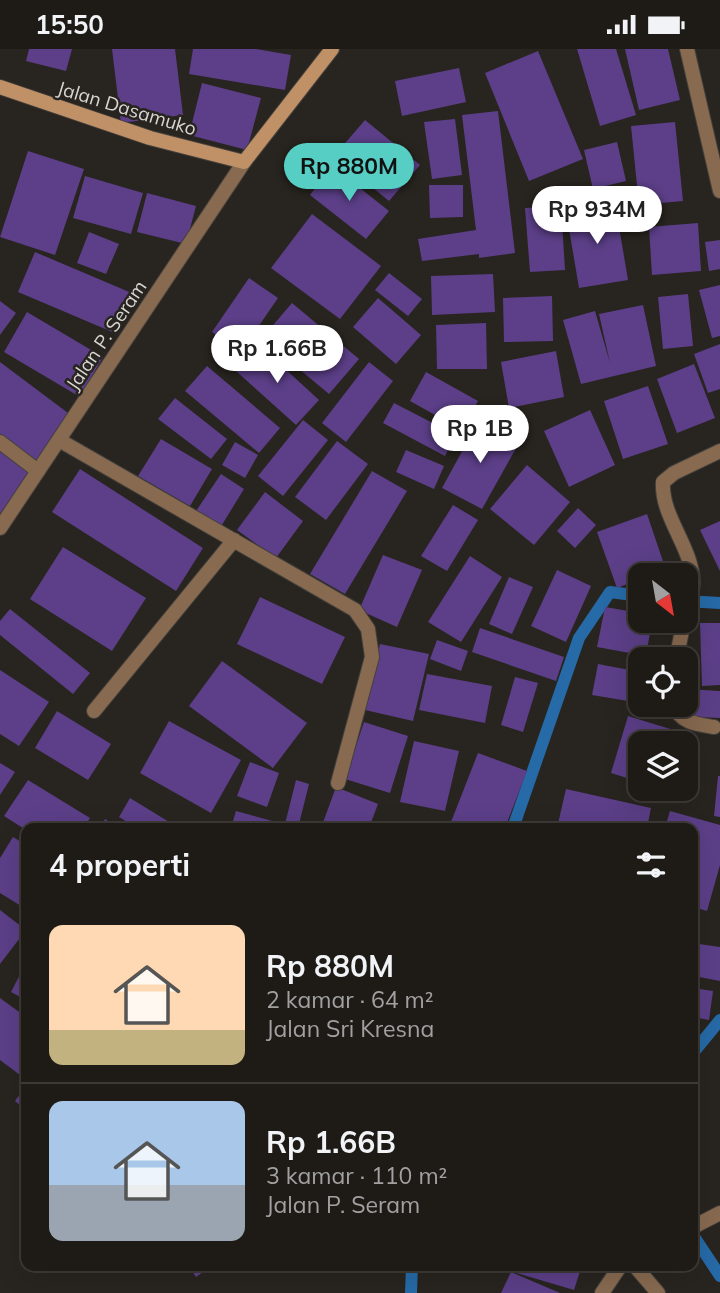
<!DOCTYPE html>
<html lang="id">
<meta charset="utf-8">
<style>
:root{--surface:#1e1b17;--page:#2b2824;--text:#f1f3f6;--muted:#a1a1a1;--line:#3c3936;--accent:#56cec4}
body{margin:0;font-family:Mulish,sans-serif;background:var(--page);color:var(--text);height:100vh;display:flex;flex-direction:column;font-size:26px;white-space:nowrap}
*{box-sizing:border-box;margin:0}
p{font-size:23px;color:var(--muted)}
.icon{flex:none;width:38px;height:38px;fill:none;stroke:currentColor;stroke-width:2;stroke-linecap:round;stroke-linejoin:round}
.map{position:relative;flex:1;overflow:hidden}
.details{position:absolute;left:21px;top:774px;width:677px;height:448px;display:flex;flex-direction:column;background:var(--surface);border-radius:14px;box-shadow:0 7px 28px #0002,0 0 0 2px var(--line)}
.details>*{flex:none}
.needle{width:46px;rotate:149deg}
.controls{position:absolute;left:628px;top:514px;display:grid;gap:14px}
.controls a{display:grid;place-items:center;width:70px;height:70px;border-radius:14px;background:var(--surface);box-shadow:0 7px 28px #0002,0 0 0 2px var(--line);font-size:35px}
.price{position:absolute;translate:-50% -60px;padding:0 16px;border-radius:24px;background:#fff;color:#222;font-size:23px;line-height:46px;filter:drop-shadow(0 2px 4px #0008)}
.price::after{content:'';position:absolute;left:50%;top:42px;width:21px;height:16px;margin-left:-10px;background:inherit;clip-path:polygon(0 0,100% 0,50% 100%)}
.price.selected{background:var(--accent);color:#111}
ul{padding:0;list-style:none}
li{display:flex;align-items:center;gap:21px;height:175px;padding:0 28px}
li+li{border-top:2px solid var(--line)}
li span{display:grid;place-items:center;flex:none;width:196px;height:140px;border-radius:14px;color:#555}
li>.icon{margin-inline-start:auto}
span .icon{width:84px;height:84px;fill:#fffc;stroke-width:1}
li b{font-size:30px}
h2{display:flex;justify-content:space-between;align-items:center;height:84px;padding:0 28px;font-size:30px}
.status{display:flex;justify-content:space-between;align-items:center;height:49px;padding:0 35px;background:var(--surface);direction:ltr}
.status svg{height:19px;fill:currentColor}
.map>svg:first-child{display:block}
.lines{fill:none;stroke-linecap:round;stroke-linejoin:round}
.stream{stroke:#266aa7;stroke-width:12}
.building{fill:#5c3f88}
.street-casing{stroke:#44403c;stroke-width:16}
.secondary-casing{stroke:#44403c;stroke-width:16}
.street{stroke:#876a50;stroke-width:14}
.secondary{stroke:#c09167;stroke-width:14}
.labels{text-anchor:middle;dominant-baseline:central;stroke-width:5;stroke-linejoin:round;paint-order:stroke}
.street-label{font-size:19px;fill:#d8d5d2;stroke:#28241f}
</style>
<div class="status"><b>15:50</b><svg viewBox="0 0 49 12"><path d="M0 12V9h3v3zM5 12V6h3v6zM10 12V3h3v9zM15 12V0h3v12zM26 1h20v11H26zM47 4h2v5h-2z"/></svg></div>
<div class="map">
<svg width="720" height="1244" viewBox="0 0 720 1244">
<rect width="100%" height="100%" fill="#28241f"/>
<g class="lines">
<g class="stream">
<polyline points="686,552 720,554"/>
<polyline points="513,779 579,589 610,543 640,547"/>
<polyline points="693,1004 720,971"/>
<polyline points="693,1186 720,1227"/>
<polyline points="411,1244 412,1216"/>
</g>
</g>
<g class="building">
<polygon points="29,0 72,0 66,22 26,12"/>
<polygon points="112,0 175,0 183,66 121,74"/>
<polygon points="193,0 256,0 291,6 285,41 189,25"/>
<polygon points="577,0 616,0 636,66 600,77"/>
<polygon points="625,0 668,0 680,51 639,61"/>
<polygon points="538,2 583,110 529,132 485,24"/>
<polygon points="459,19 466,53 402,67 395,32"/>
<polygon points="202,34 261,49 247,101 189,86"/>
<polygon points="498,62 515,204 479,209 479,205 422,212 418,190 476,181 462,66"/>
<polygon points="455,70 462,126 432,130 424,73"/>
<polygon points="365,71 420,116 389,152 334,107"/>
<polygon points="675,73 683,152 639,156 631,77"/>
<polygon points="617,93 626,132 593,140 584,101"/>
<polygon points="28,102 84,120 55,206 0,188"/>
<polygon points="332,117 389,162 366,190 310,146"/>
<polygon points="85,127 143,144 131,185 73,169"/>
<polygon points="429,136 463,136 463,168 430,169"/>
<polygon points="147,144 196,157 186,195 137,183"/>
<polygon points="615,154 628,231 579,239 566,162"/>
<polygon points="561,157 565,221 530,223 525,159"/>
<polygon points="312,165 381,217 340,270 271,219"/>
<polygon points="698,174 701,222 652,226 649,178"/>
<polygon points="89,183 119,195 106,225 77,214"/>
<polygon points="720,191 720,220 709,222 705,193"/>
<polygon points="35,203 134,245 117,285 18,243"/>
<polygon points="389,224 422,250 408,267 375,241"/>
<polygon points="493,225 495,263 432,266 431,227"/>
<polygon points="249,229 278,249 241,303 212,283"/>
<polygon points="720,236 720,287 712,289 699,241"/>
<polygon points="688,245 693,297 663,300 658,248"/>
<polygon points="552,247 553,292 504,293 503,249"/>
<polygon points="378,249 421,286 396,315 353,278"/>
<polygon points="0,252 16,264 0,286"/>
<polygon points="292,254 359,310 329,345 262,289"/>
<polygon points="643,256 656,317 581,335 563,271 595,262 610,314 599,265"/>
<polygon points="27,263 103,308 80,348 4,303"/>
<polygon points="486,274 487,320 437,320 436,276"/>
<polygon points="720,295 720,340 708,344 694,305"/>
<polygon points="259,296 319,351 296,376 236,322"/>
<polygon points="556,302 564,348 509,359 501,313"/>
<polygon points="0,313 72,367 37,412 0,385"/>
<polygon points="369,313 393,332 346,393 322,374"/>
<polygon points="694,315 715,369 677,384 657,330"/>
<polygon points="207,317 280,379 259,404 185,342"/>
<polygon points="426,323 478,352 462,381 410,352"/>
<polygon points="648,337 668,395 623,410 604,352"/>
<polygon points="175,349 227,390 211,410 158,370"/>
<polygon points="394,354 456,386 445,407 383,374"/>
<polygon points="590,361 615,416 569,438 544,382"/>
<polygon points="303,371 328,391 283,447 258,427"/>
<polygon points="478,373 519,394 482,460 442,439"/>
<polygon points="161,390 212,420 190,457 138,427"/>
<polygon points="337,392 368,415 326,471 295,448"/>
<polygon points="235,393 258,406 245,429 222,416"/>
<polygon points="406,401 444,417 434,440 396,423"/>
<polygon points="0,402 32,424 0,469"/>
<polygon points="527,416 570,453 534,496 490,460"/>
<polygon points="80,420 203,499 176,542 52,463"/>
<polygon points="372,422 407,442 345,545 310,525"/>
<polygon points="221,425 244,440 220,479 196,462"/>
<polygon points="265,443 303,472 276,509 237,481"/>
<polygon points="453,456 478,471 447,522 421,507"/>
<polygon points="578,459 596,476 575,499 557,482"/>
<polygon points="647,465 666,521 640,527 640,530 617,539 597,483"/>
<polygon points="720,472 720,522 700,481"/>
<polygon points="63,498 146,549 112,602 30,550"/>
<polygon points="383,506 422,521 397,578 359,561"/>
<polygon points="470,507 502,528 461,593 428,573"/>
<polygon points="557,521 591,537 566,593 531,577"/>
<polygon points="509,528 533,538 512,585 489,575"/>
<polygon points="260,548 345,588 322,635 237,595"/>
<polygon points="605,558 640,564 640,572 652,572 646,607 597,598"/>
<polygon points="10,560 90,624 73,645 0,586 0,572"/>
<polygon points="700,574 720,574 720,636 702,637"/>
<polygon points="480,579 564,608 556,632 472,603"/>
<polygon points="437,591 468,602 461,622 430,610"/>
<polygon points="380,595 429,605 413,672 365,661"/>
<polygon points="222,612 307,674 273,719 189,657"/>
<polygon points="598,615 640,623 640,654 592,646"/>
<polygon points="0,621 49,653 19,697 0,685"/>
<polygon points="427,625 492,637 485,674 419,661"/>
<polygon points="515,628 538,634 523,683 501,676"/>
<polygon points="686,640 720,642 720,669 679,667 680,656 686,656"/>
<polygon points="57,662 111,695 88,731 35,699"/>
<polygon points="628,667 693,687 687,709 686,695 640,695 640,733 611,724"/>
<polygon points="169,672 241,711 211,764 140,724"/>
<polygon points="364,673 408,687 390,744 345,730"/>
<polygon points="414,692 459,702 445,762 400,753"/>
<polygon points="478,704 527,722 505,779 466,779 451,773"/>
<polygon points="250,713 279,724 267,758 237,747"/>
<polygon points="0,714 15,723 0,746"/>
<polygon points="718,727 720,727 720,768 714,767"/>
<polygon points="28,731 90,769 84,779 26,781 4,767"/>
<polygon points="296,731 309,735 298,779 284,779"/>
<polygon points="336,738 378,755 369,779 321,779"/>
<polygon points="566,740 651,759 647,779 557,779"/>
<polygon points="130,749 179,779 137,779 119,768"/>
<polygon points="236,762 276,773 274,779 231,779"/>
<polygon points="670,762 720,776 720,816 707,862 693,858 693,779 665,779"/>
<polygon points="105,770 119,779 100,779"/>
<polygon points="13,788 26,796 26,860 0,844 0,809"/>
<polygon points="0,861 26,881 0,915"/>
<polygon points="699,895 720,898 720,932 694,927"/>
<polygon points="26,914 26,951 11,943"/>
<polygon points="693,939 713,942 709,971 693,968"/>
<polygon points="0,949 26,968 26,1018 20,1026 0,1011"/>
<polygon points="26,1037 26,1061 15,1052"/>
<polygon points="188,1216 213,1216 196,1228"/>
<polygon points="504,1216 582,1216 574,1241 503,1220"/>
<polygon points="511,1223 560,1244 501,1244"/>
</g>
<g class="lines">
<defs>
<g id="street">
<polyline points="687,0 720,142"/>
<polyline points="59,391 355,561 368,580 372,608 338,734"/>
<polyline points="0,393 38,422"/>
<polyline points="0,479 244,113"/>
<path d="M686,565C688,555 693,543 693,533C692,497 661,468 663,433L674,424L720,402"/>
<polyline points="676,611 684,572"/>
<path d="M673,656C681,674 696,675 714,678"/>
<polyline points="94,662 234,491"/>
<polyline points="693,1178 720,1164"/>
<polyline points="634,1216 658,1244"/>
<polyline points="602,1244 621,1216"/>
</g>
<polyline id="secondary" points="0,38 150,89 244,113 332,0"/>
</defs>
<use href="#street" class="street-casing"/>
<use href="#secondary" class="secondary-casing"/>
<use href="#street" class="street"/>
<use href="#secondary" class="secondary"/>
</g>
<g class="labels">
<g class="street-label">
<text transform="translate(127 59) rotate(17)">Jalan Dasamuko</text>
<text transform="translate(106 286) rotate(-56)">Jalan P. Seram</text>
</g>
</g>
</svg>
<div class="controls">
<a><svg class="needle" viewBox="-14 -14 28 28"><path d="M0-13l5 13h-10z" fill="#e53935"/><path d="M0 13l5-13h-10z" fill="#a1a1a1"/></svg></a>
<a><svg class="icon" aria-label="locate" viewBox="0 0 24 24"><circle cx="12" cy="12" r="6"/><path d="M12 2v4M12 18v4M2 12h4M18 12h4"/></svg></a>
<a><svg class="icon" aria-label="layers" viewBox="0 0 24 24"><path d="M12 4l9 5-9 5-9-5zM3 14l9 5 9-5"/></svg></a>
</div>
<b class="price selected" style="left:349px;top:154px">Rp 880M</b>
<b class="price" style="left:597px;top:197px">Rp 934M</b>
<b class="price" style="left:277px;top:336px">Rp 1.66B</b>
<b class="price" style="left:480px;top:416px">Rp 1B</b>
<section class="details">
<h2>4 properti<svg class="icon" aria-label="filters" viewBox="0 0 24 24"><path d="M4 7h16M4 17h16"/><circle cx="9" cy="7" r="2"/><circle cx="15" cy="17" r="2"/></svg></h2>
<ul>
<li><span style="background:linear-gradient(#ffd9b3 75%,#c2b280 0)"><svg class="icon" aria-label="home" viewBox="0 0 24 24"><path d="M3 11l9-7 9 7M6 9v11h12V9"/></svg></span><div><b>Rp 880M</b><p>2 kamar · 64 m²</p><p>Jalan Sri Kresna</p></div></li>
<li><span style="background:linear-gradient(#a9c7e8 60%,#9aa5b1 0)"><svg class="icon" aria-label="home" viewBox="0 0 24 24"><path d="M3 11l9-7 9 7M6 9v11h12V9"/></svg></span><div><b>Rp 1.66B</b><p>3 kamar · 110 m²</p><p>Jalan P. Seram</p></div></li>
</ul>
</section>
</div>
